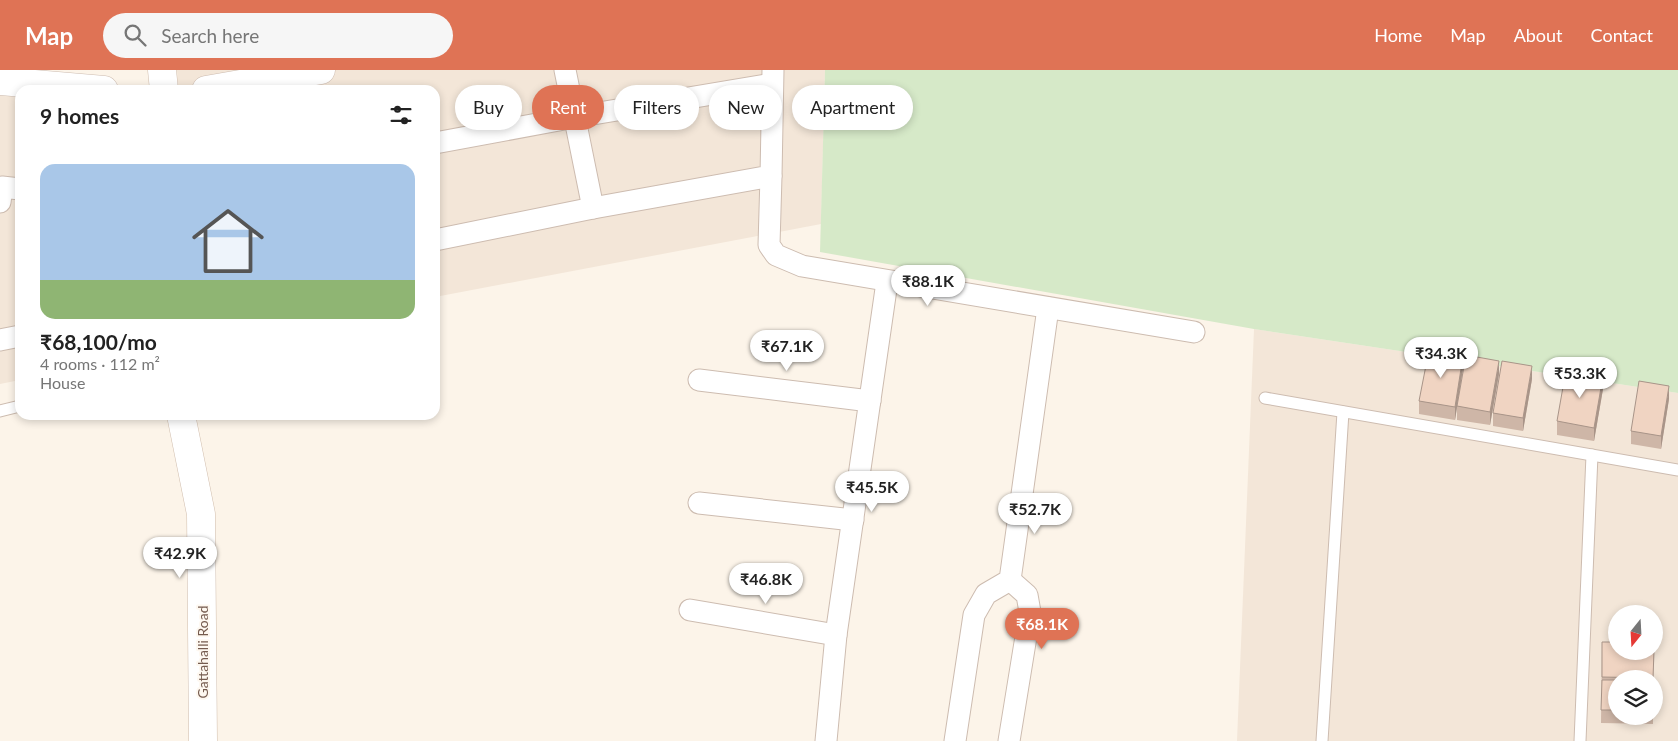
<!DOCTYPE html>
<meta charset="utf-8">
<style>
:root{--surface:#fff;--page:#f6f6f6;--text:#222;--muted:#767676;--line:#e0e0e0;--accent:#df7355}
body{margin:0;font-family:Lato,sans-serif;background:var(--page);color:var(--text);height:100vh;display:flex;flex-direction:column;font-size:19px;white-space:nowrap}
*{box-sizing:border-box;margin:0}
p{font-size:16px;color:var(--muted)}
.icon{flex:none;width:28px;height:28px;fill:none;stroke:currentColor;stroke-width:2;stroke-linecap:round;stroke-linejoin:round}
.map{position:relative;flex:1;overflow:hidden}
.sheet{position:absolute;left:15px;top:15px;width:425px;height:335px;display:flex;flex-direction:column;background:var(--surface);border-radius:15px;box-shadow:0 2px 8px #0003}
.sheet>*{flex:none}
.guide{position:absolute;left:455px;top:15px;width:475px;height:45px;display:flex;gap:10px}
.needle{width:32px;rotate:198deg}
.controls{position:absolute;left:1608px;top:535px;display:grid;gap:10px}
.controls a{display:grid;place-items:center;width:55px;height:55px;border-radius:50%;background:var(--surface);box-shadow:0 2px 8px #0003;font-size:25px}
.price{position:absolute;translate:-50% -42px;padding:0 11px;border-radius:18px;background:#fff;color:#222;font-size:16px;line-height:32px;filter:drop-shadow(0 1px 2px #0008)}
.price::after{content:'';position:absolute;left:50%;top:30px;width:15px;height:11px;margin-left:-8px;background:inherit;clip-path:polygon(0 0,100% 0,50% 100%)}
.price.on{background:var(--accent);color:#fff}
ul{padding:0;list-style:none}
li{display:grid;align-content:center;gap:10px;height:265px;padding:0 25px}
li+li{border-top:1px solid var(--line)}
li span{display:grid;place-items:center;height:155px;border-radius:15px;color:#555}
li>.icon{margin-inline-start:auto}
span .icon{width:90px;height:90px;fill:#fffc;stroke-width:1}
li b{font-size:21px}
h2{display:flex;justify-content:space-between;align-items:center;height:60px;padding:0 25px;font-size:21px}
.chip{padding:0 18px;border-radius:22px;background:var(--surface);box-shadow:0 2px 8px #0003;font-size:18px;line-height:45px}
.chip.on{background:var(--accent);color:#fff}
header{display:flex;align-items:center;gap:30px;box-sizing:border-box;height:70px;padding:0 25px;background:var(--accent);color:#fff}
header strong{font-size:24px}
nav{display:flex;gap:28px;margin-inline-start:auto;font-size:18px}
.search{width:350px;height:45px;background:var(--page);display:flex;align-items:center;gap:12px;box-sizing:border-box;padding:0 18px;border-radius:28px;color:var(--muted);font-size:19px}
.map>svg:first-child{display:block}
.residential{fill:#f3e6d8;fill-rule:evenodd}
.green{fill:#d6e9c8}
.lines{fill:none;stroke-linecap:round;stroke-linejoin:round}
.service-casing{stroke:#cdbcb0;stroke-width:13}
.minor-casing{stroke:#cdbcb0;stroke-width:23}
.tertiary-casing{stroke:#cdbcb0;stroke-width:29}
.secondary-casing{stroke:#d0bdad;stroke-width:29}
.service{stroke:#fff;stroke-width:11}
.minor{stroke:#fff;stroke-width:21}
.tertiary{stroke:#fff;stroke-width:28}
.secondary{stroke:#fff;stroke-width:28}
.wall{fill:#ceb6a7}
.shaded-wall{fill:#a89488}
.building{fill:#f0d4c2;stroke:#a89488}
.labels{text-anchor:middle;dominant-baseline:central;stroke-width:4;stroke-linejoin:round;paint-order:stroke}
.street-label{font-size:14px;fill:#755b4e;stroke:#fef8f0}
</style>
<header>
<strong>Map</strong>
<div class="search"><svg class="icon" aria-label="search" viewBox="0 0 24 24"><circle cx="10" cy="10" r="6"/><path d="M15 15l6 6"/></svg>Search here</div>
<nav><a>Home</a><a>Map</a><a>About</a><a>Contact</a></nav>
</header>
<div class="map">
<svg width="1678" height="671" viewBox="0 0 1678 671">
<rect width="100%" height="100%" fill="#fcf4e9"/>
<g class="residential">
<polygon points="177,0 825,0 821,154 435,227 435,20 178,20"/>
<polygon points="0,24 20,25 20,310 0,314"/>
<path d="M1254,259L1678,323V671H1237ZM1616,544H1654V581H1616ZM1616,609H1654V646H1616Z"/>
</g>
<polygon class="green" points="825,0 1678,0 1678,323 1254,259 820,182"/>
<g class="lines">
<defs>
<g id="service">
<polyline points="1265,328 1678,400"/>
<polyline points="0,341 20,336"/>
<polyline points="1322,671 1343,342"/>
<polyline points="1580,671 1592,385"/>
</g>
<g id="minor">
<polyline points="565,0 593,138"/>
<polyline points="435,73 575,47 772,14"/>
<polyline points="771,106 769,175 776,185 802,196 1194,262"/>
<polyline points="0,132 2,117 20,119"/>
<polyline points="435,170 593,138 771,106 773,0"/>
<polyline points="0,270 20,266"/>
<polyline points="699,310 870,331"/>
<polyline points="699,433 853,450"/>
<polyline points="690,540 836,565"/>
<polyline points="826,671 836,565 887,212"/>
<polyline points="955,671 974,545 986,524 1010,510 1048,238"/>
<polyline points="1009,671 1030,542 1027,525 1010,510"/>
</g>
<g id="tertiary">
<polyline points="0,11 104,20"/>
<polyline points="206,20 321,0"/>
</g>
<g id="secondary">
<polyline points="162,0 164,20"/>
<polyline points="181,345 201,444 203,671"/>
</g>
</defs>
<use href="#service" class="service-casing"/>
<use href="#minor" class="minor-casing"/>
<use href="#tertiary" class="tertiary-casing"/>
<use href="#secondary" class="secondary-casing"/>
<use href="#service" class="service"/>
<use href="#minor" class="minor"/>
<use href="#tertiary" class="tertiary"/>
<use href="#secondary" class="secondary"/>
</g>
<g class="wall">
<polygon points="1463,299 1455,350 1419,344 1419,331"/>
<polygon points="1499,304 1490,355 1457,350 1457,336"/>
<polygon points="1532,309 1523,361 1493,356 1493,343"/>
<polygon points="1603,319 1594,371 1557,365 1557,351"/>
<polygon points="1669,329 1661,379 1631,374 1631,361"/>
<polygon points="1602,572 1654,581 1653,609 1616,609 1616,646 1653,646 1653,654 1601,653"/>
</g>
<g class="shaded-wall">
<polygon points="1463,286 1463,299 1455,350 1455,337"/>
<polygon points="1499,291 1499,304 1490,355 1490,342"/>
<polygon points="1532,296 1532,309 1523,361 1523,348"/>
<polygon points="1603,306 1603,319 1594,371 1594,358"/>
<polygon points="1669,316 1669,329 1661,379 1661,366"/>
</g>
<g class="building">
<polygon points="1429,280 1463,286 1455,337 1419,331"/>
<polygon points="1466,285 1499,291 1490,342 1457,336"/>
<polygon points="1502,291 1532,296 1523,348 1493,343"/>
<polygon points="1566,300 1603,306 1594,358 1557,351"/>
<polygon points="1639,311 1669,316 1661,366 1631,361"/>
<polygon points="1602,572 1616,572 1616,581 1654,581 1653,608 1602,607"/>
<polygon points="1602,610 1616,610 1616,640 1601,640"/>
</g>
<g class="labels">
<g class="street-label">
<text transform="translate(202 582) rotate(-90)">Gattahalli Road</text>
</g>
</g>
</svg>
<div class="controls">
<a><svg class="needle" viewBox="-14 -14 28 28"><path d="M0-13l5 13h-10z" fill="#e53935"/><path d="M0 13l5-13h-10z" fill="#767676"/></svg></a>
<a><svg class="icon" aria-label="layers" viewBox="0 0 24 24"><path d="M12 4l9 5-9 5-9-5zM3 14l9 5 9-5"/></svg></a>
</div>
<b class="price" style="left:928px;top:237px">₹88.1K</b>
<b class="price" style="left:787px;top:302px">₹67.1K</b>
<b class="price" style="left:1441px;top:309px">₹34.3K</b>
<b class="price" style="left:1580px;top:329px">₹53.3K</b>
<b class="price" style="left:872px;top:443px">₹45.5K</b>
<b class="price" style="left:1035px;top:465px">₹52.7K</b>
<b class="price" style="left:180px;top:509px">₹42.9K</b>
<b class="price" style="left:766px;top:535px">₹46.8K</b>
<b class="price on" style="left:1042px;top:580px">₹68.1K</b>
<div class="guide">
<a class="chip">Buy</a>
<a class="chip on">Rent</a>
<a class="chip">Filters</a>
<a class="chip">New</a>
<a class="chip">Apartment</a>
</div>
<section class="sheet">
<h2>9 homes<svg class="icon" aria-label="filters" viewBox="0 0 24 24"><path d="M4 7h16M4 17h16"/><circle cx="9" cy="7" r="2"/><circle cx="15" cy="17" r="2"/></svg></h2>
<ul>
<li><span style="background:linear-gradient(#a9c7e8 75%,#8fb573 0)"><svg class="icon" aria-label="home" viewBox="0 0 24 24"><path d="M3 11l9-7 9 7M6 9v11h12V9"/></svg></span><div><b>₹68,100/mo</b><p>4 rooms · 112 m²</p><p>House</p></div></li>
</ul>
</section>
</div>
